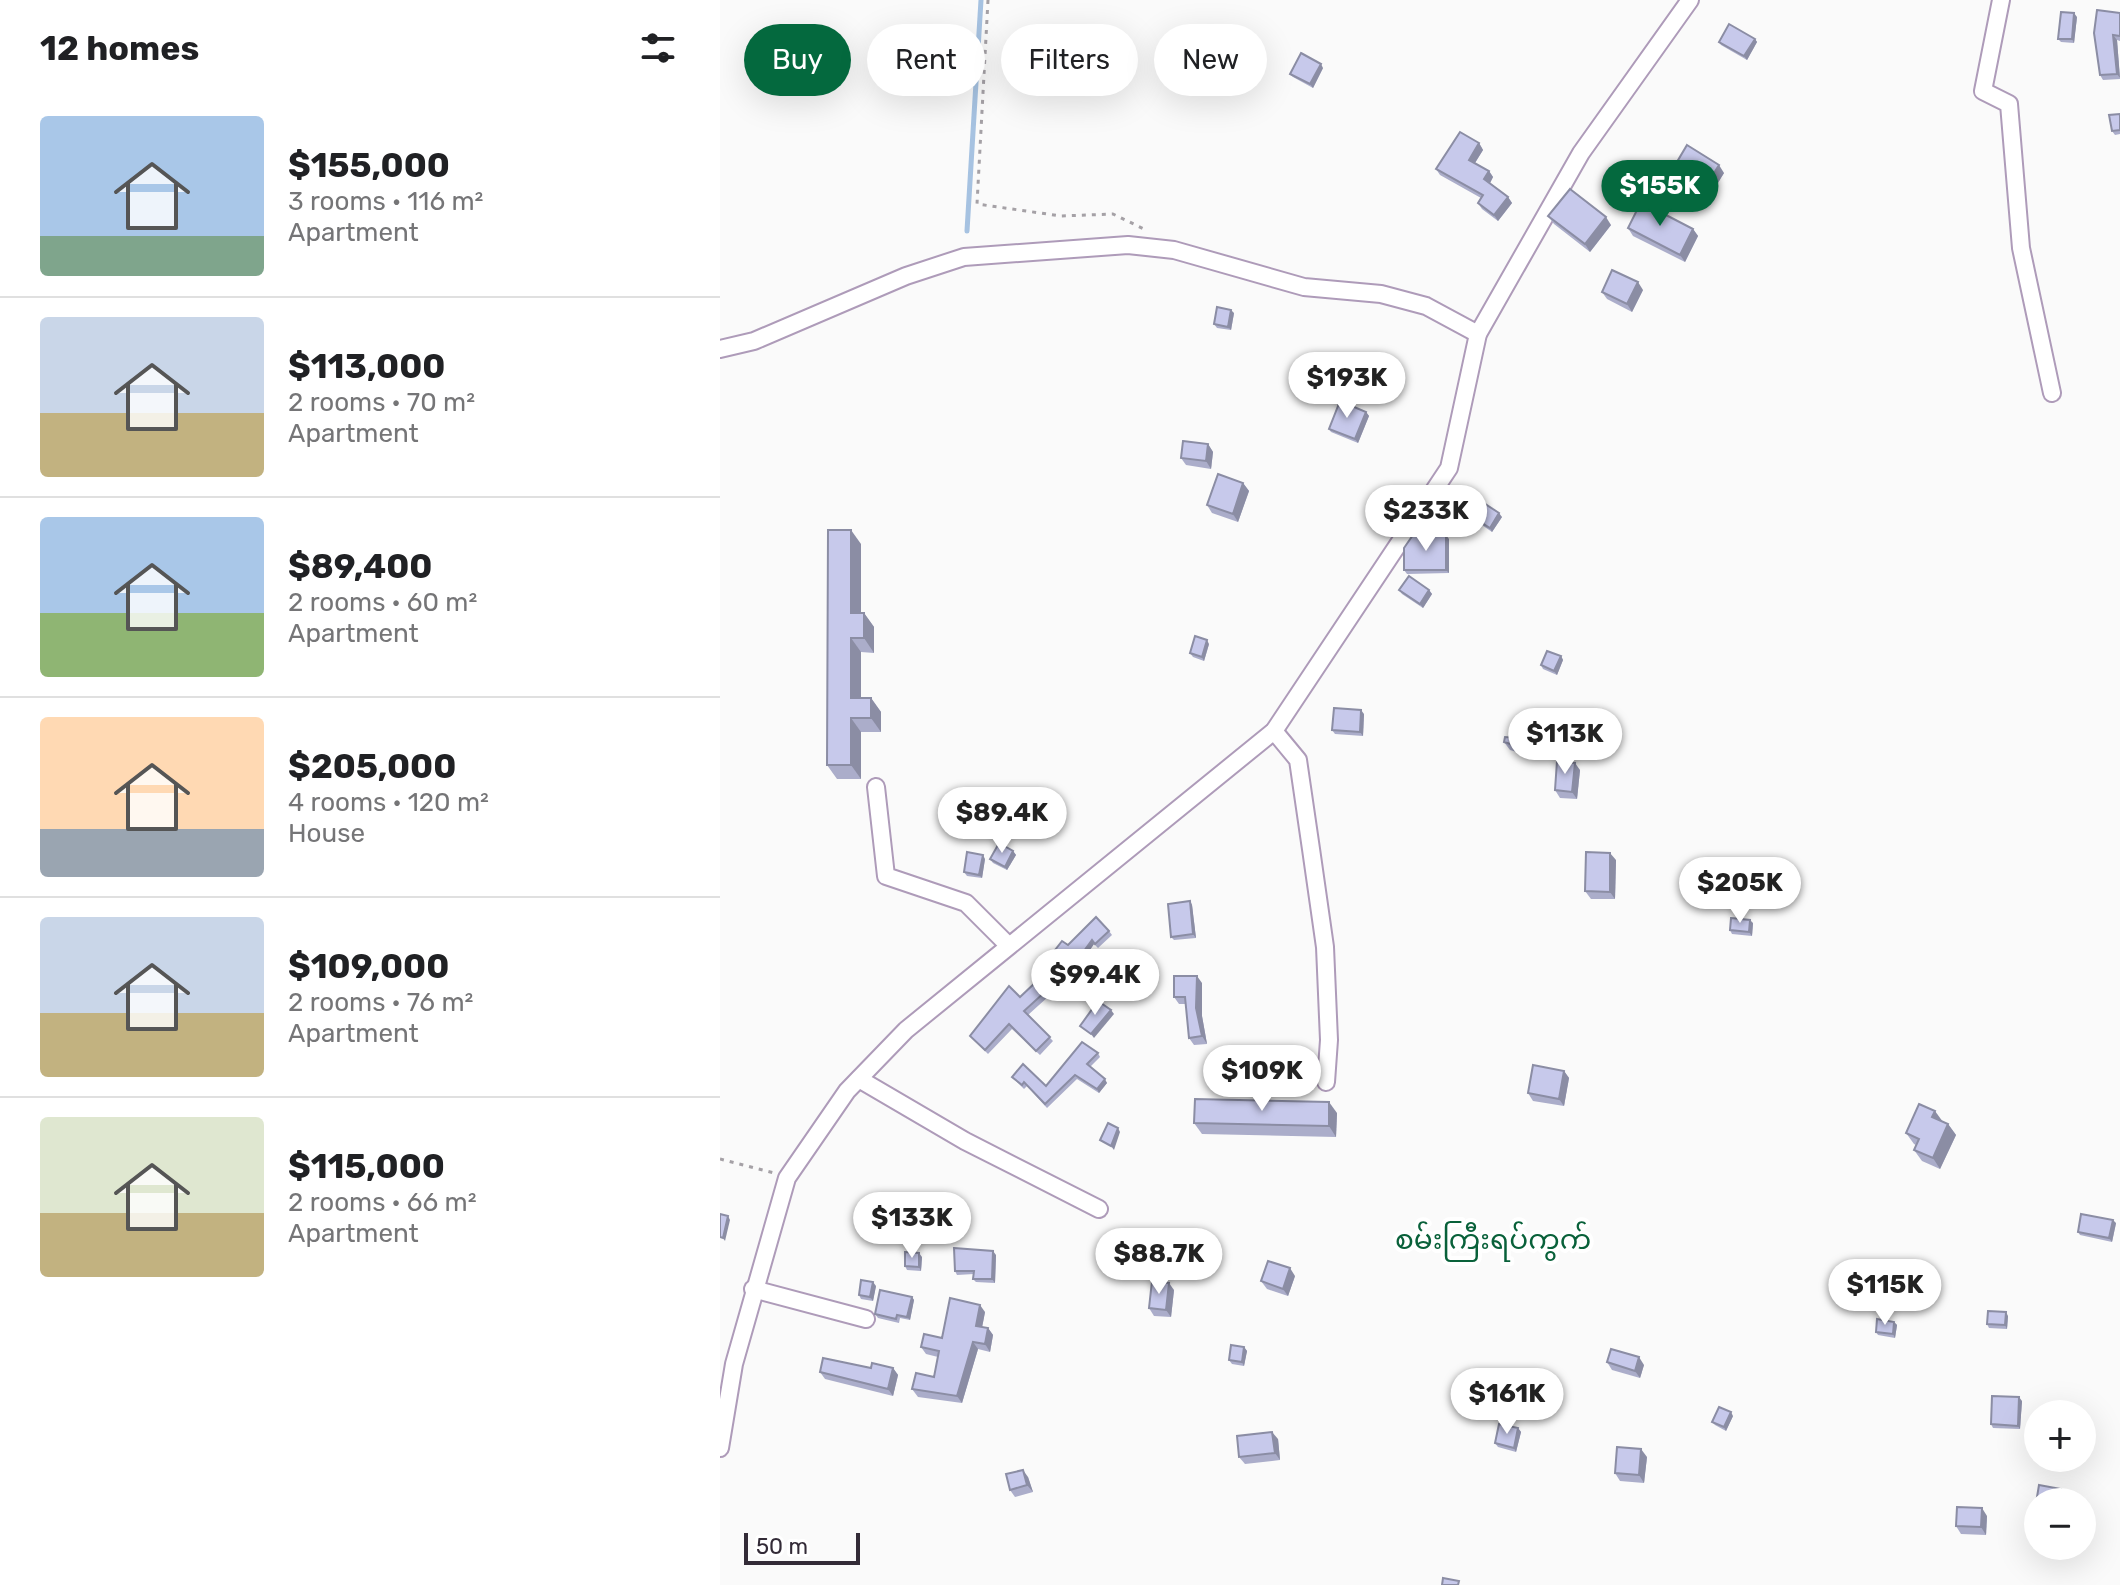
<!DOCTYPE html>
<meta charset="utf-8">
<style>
:root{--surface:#fff;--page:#f2f2f2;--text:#202124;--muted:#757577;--line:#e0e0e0;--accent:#04693e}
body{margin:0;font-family:Rubik,"Noto Sans Myanmar",sans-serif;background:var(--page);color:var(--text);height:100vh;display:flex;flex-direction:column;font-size:30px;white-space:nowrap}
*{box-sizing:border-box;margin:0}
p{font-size:26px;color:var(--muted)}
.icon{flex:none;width:44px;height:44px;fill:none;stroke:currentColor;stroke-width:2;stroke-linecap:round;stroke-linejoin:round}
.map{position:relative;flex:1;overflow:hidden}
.panel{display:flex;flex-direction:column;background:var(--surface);width:720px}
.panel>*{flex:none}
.hud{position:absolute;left:24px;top:24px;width:760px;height:72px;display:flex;gap:16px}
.tools{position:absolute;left:1304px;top:1400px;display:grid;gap:16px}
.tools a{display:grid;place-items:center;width:72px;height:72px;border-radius:50%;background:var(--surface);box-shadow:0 8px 32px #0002;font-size:40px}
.scale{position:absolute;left:24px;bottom:20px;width:116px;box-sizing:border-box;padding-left:8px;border:4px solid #332b37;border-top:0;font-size:22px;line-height:28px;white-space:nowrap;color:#332b37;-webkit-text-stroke:6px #fff;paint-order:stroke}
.price{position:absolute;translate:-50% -68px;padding:0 18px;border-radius:28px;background:#fff;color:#222;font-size:26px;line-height:52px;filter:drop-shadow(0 2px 4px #0008)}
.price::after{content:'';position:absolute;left:50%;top:48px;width:24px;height:18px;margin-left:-12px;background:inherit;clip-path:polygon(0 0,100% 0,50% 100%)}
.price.current{background:var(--accent);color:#fff}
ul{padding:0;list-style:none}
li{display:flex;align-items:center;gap:24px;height:200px;padding:0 40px}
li+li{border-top:2px solid var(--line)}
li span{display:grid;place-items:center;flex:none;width:224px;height:160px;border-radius:8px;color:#555}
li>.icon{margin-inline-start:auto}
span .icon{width:96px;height:96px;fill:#fffc;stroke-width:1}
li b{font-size:34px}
h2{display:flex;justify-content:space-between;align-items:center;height:96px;padding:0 40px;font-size:34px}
.tag{padding:0 28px;border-radius:36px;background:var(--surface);box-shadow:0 8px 32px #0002;font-size:28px;line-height:72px}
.tag.current{background:var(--accent);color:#fff}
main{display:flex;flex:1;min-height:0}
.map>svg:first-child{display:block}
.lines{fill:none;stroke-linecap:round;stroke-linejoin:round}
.stream{stroke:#a6c2e1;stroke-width:5}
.minor-casing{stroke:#ae9bb9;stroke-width:20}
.path{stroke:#a5a1a6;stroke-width:3;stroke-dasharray:4 6;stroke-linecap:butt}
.minor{stroke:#fff;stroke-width:16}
.wall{fill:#abadca}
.shaded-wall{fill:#8b8da4}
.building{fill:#c7c9eb;stroke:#8b8da4;stroke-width:2}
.labels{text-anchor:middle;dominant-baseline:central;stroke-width:8;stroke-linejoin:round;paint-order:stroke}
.quarter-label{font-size:28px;fill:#09613a;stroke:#fff}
</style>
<main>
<section class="panel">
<h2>12 homes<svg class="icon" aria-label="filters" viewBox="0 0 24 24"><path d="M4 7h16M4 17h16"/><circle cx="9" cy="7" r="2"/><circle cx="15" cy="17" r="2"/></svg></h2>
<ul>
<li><span style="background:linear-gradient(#a9c7e8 75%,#7fa58c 0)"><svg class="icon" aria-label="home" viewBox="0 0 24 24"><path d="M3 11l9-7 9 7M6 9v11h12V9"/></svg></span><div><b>$155,000</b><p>3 rooms · 116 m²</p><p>Apartment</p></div></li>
<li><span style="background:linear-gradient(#c9d6e8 60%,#c2b280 0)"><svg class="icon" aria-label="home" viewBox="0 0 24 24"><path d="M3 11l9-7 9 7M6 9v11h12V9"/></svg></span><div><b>$113,000</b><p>2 rooms · 70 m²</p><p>Apartment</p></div></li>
<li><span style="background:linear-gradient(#a9c7e8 60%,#8fb573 0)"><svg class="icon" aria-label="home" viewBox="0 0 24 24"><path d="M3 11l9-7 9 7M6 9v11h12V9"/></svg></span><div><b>$89,400</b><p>2 rooms · 60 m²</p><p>Apartment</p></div></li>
<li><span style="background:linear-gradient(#ffd9b3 70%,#9aa5b1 0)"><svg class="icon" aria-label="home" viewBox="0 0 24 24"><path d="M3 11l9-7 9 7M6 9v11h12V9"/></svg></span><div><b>$205,000</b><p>4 rooms · 120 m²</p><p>House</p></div></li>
<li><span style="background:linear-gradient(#c9d6e8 60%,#c2b280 0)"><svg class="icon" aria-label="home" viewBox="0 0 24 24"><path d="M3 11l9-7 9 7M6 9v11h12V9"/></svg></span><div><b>$109,000</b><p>2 rooms · 76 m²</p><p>Apartment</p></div></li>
<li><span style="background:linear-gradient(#dfe7d0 60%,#c2b280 0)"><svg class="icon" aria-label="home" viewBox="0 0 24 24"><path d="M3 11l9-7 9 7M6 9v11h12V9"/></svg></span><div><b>$115,000</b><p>2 rooms · 66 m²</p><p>Apartment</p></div></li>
</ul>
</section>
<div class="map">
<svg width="1400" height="1585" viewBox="0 0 1400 1585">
<rect width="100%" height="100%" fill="#fafafa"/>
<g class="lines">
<polyline class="stream" points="247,231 261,0"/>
<defs>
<g id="minor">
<polyline points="1281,0 1263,91 1289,104 1301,248 1332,393"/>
<polyline points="0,349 34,341 186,276 244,257 408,245 454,250 584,287 661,294 706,306 758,334"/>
<polyline points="554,731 578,760 591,849 605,947 609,1040 606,1082"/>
<polyline points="156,787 166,876 246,903 287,944"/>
<polyline points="139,1079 245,1141 379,1209"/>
<polyline points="33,1289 146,1319"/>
<polyline points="0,1448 14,1364 67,1178 127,1091 186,1030 554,731 729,468 758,334 861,153 970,0"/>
</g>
</defs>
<use href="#minor" class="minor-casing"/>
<g class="path">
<polyline points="268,0 257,204 341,216 393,214 426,230"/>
<polyline points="0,1159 54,1173"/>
</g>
<use href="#minor" class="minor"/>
</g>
<g class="wall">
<polygon points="1400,13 1400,41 1397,40 1400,79 1383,80 1380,75"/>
<polygon points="1357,17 1354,43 1341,42 1338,39"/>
<polygon points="1035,39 1037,42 1027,60 1001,45 999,42"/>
<polygon points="603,68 593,88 573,77 570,74"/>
<polygon points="1400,114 1400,134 1395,135 1392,131"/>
<polygon points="759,143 763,150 755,163 769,171 773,177 770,183 788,197 792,203 778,221 762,209 758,203 761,198 720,175 716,169"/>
<polygon points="954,167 1004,173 991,194 959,174"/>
<polygon points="828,216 891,225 870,252 834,224"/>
<polygon points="908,228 973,229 978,236 965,262 913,236"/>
<polygon points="923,290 912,312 887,299 882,292"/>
<polygon points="514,313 511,330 497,328 494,324"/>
<polygon points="646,412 649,416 638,443 611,432 609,429"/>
<polygon points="488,444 493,452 491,469 466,465 461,458"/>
<polygon points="523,483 529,491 518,522 492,513 487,505"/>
<polygon points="740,509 782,517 772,532 743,512"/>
<polygon points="729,539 729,573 687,574 684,570"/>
<polygon points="141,544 141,613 144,613 154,627 154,653 141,652 141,698 151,698 161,712 161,732 141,732 141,779 117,779 107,765"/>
<polygon points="679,590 709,590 712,594 703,608 682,594"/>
<polygon points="489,644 484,661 473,657 470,653"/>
<polygon points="841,656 843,660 837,675 823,669 821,665"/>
<polygon points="644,714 643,736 615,734 612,730"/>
<polygon points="828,734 824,760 790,750 784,742 795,738"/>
<polygon points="860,770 857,799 840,798 835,790"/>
<polygon points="293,851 296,855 287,870 273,863 270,859"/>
<polygon points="265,859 262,878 247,876 244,872"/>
<polygon points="896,860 895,899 871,899 865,891"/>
<polygon points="470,901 472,905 476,938 454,940 451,937"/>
<polygon points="1033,923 1032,936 1012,934 1010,930"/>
<polygon points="389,931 392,935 378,948 374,944 354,973 350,970 328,989 318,978 334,957 332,954 348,945"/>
<polygon points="482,983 482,1016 487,1044 474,1045 469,1038 466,1004 459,1004 454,997"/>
<polygon points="326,991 329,996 308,1015 333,1041 320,1055 292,1029 268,1054 250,1036 300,997"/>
<polygon points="378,1053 380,1057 370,1067 387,1083 379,1093 357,1079 327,1108 307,1086 304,1089 292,1077 326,1086"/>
<polygon points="844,1071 849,1078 844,1106 813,1101 808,1093"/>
<polygon points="617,1113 616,1137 482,1134 474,1123"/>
<polygon points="1222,1122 1228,1124 1236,1135 1220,1169 1202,1161 1194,1150 1196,1145 1194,1144 1186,1133"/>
<polygon points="1396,1223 1392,1242 1360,1235 1358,1232"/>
<polygon points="276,1255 275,1283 256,1282 253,1279 254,1274 237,1275 235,1271"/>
<polygon points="202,1257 201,1271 187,1270 185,1266"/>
<polygon points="575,1276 568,1296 547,1289 541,1281"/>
<polygon points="156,1286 153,1301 141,1299 139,1295"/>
<polygon points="454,1290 451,1317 434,1316 429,1308"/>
<polygon points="192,1297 194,1300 190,1320 180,1318 179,1323 158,1318 155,1314"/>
<polygon points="265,1312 262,1327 268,1328 273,1335 270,1352 258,1349 242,1403 198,1397 192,1389 214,1377 218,1357 206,1354 201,1347 222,1338"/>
<polygon points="1288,1316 1287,1329 1269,1328 1267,1324"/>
<polygon points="1174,1322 1177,1325 1175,1338 1158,1335 1156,1332"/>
<polygon points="524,1347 527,1351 524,1366 512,1364 509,1360"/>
<polygon points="887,1362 924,1365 920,1378 892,1370"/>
<polygon points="151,1368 173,1368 178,1375 173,1396 105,1379 100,1372"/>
<polygon points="1302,1401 1300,1429 1273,1428 1271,1424"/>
<polygon points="1013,1416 1006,1431 995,1425 992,1422"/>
<polygon points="798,1428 801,1432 796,1452 778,1447 775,1443"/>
<polygon points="558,1439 560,1460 525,1464 519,1457"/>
<polygon points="927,1457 924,1483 900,1481 895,1473"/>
<polygon points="308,1477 313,1492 295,1497 290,1490"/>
<polygon points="1267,1516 1266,1535 1241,1534 1236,1526"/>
</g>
<g class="shaded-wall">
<polygon points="1354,13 1357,17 1354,43 1352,39"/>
<polygon points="1393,35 1397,40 1400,78 1397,74"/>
<polygon points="1035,39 1037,42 1027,60 1024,56"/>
<polygon points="601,64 603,68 593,88 590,84"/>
<polygon points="759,143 763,150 753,166 749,160"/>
<polygon points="999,165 1004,173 991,194 986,186"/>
<polygon points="769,171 773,177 769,185 764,179"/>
<polygon points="788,197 792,203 778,221 774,215"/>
<polygon points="886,217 891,225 870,252 865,244"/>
<polygon points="973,229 978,236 965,262 960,255"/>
<polygon points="918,282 923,290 912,312 907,304"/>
<polygon points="511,310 514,313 511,330 508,327"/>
<polygon points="646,412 649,416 638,443 635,439"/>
<polygon points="488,444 493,452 491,469 486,461"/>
<polygon points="523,483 529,491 518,522 513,514"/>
<polygon points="779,513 782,517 772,532 770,528"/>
<polygon points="131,530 141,544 141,627 131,613"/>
<polygon points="726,535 729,539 729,573 726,570"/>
<polygon points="709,590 712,594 703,608 700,604"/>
<polygon points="144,613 154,627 154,653 144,638"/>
<polygon points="131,638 141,652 141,712 131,698"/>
<polygon points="487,640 489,644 484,661 482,657"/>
<polygon points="841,656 843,660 837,675 834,671"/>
<polygon points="151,698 161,712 161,732 151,718"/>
<polygon points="641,710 644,714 643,736 640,732"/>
<polygon points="131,718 141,732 141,779 131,765"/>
<polygon points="823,727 828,734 824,760 819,753"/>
<polygon points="855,763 860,770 857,799 852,792"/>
<polygon points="293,851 296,855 287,870 285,867"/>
<polygon points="890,853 896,860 895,899 890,892"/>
<polygon points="263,855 265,859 262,878 259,875"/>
<polygon points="470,901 472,905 476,938 473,934"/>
<polygon points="1030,920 1033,923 1032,936 1029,932"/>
<polygon points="372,940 374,944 354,973 351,969"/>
<polygon points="477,976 482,983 482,1016 487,1044 482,1036 476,1008"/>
<polygon points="391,1010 394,1014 374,1038 371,1034"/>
<polygon points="844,1071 849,1078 844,1106 839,1099"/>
<polygon points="385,1079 387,1083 379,1093 377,1089"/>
<polygon points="609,1102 617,1113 616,1137 609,1126"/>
<polygon points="1215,1111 1223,1122 1212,1117"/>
<polygon points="1228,1124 1236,1135 1220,1169 1213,1158"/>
<polygon points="398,1128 400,1132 394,1150 391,1146"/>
<polygon points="8,1216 10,1220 5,1241 3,1238"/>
<polygon points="1393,1220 1396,1223 1392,1242 1389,1238"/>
<polygon points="273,1251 276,1255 275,1283 272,1279"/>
<polygon points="199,1253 202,1257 201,1271 199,1267"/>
<polygon points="570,1268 575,1276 568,1296 563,1289"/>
<polygon points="153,1282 156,1286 153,1301 150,1297"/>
<polygon points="449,1283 454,1290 451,1317 446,1310"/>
<polygon points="192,1297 194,1300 190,1320 187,1317"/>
<polygon points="260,1305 265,1312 261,1333 256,1326"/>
<polygon points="1286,1312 1288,1316 1287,1329 1285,1325"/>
<polygon points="1174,1322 1177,1325 1175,1338 1173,1334"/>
<polygon points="268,1328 273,1335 270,1352 265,1344"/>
<polygon points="253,1342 258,1349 242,1403 237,1396"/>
<polygon points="524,1347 527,1351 524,1366 522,1362"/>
<polygon points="919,1357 924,1365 920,1378 915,1371"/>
<polygon points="173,1368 178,1375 173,1396 168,1389"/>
<polygon points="1299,1397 1302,1401 1300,1429 1298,1426"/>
<polygon points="1011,1412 1013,1416 1006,1431 1004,1427"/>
<polygon points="798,1428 801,1432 796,1452 794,1448"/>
<polygon points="552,1432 558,1439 560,1460 555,1453"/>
<polygon points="921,1449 927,1457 924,1483 919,1475"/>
<polygon points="303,1470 308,1477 313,1492 307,1485"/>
<polygon points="1341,1489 1344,1493 1342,1502 1339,1502"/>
<polygon points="1262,1508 1267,1516 1266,1535 1261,1527"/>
</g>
<g class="building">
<polygon points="1377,10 1400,13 1400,36 1393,35 1397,74 1380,75 1374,33"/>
<polygon points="1341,12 1354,13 1352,39 1338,39"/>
<polygon points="1009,24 1035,39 1024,56 999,42"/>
<polygon points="581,53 601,64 590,84 570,74"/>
<polygon points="1400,114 1400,130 1392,131 1389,115"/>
<polygon points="740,132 759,143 749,160 769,171 764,179 788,197 774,215 758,203 763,195 716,169"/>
<polygon points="967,145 999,165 986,186 954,167"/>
<polygon points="850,189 886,217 865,244 828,216"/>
<polygon points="921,202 973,229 960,255 908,228"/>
<polygon points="892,270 918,282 907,304 882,292"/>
<polygon points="497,307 511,310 508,327 494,324"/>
<polygon points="620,401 646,412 635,439 609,429"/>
<polygon points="463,441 488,444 486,461 461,458"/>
<polygon points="498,474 523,483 513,514 487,505"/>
<polygon points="750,494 779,513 770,528 740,509"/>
<polygon points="108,530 131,530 131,613 144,613 144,638 131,638 131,698 151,698 151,718 131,718 131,765 107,765"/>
<polygon points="693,535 726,535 726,570 684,570 684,548"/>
<polygon points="689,576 709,590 700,604 679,590"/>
<polygon points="475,636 487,640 482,657 470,653"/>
<polygon points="827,651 841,656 834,671 821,665"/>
<polygon points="614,708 641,710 640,732 612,730"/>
<polygon points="801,719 823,727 819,753 784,742 785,737 797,738 794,737"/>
<polygon points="837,761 855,763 852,792 835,790"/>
<polygon points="279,843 293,851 285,867 270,859"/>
<polygon points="247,852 263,855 259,875 244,872"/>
<polygon points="866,852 890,853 890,892 865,891"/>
<polygon points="470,901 473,934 451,937 448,904"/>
<polygon points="376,917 389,931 375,944 372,940 351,969 347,966 326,985 315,974 335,957 332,954 342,941 348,945"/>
<polygon points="1011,918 1030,920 1029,932 1010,930"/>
<polygon points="454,976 477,976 476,1008 482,1036 469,1038 465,997 454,997"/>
<polygon points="317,981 326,991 304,1011 330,1037 316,1051 289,1024 265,1050 250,1036 289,986 300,997"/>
<polygon points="378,1001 391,1010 371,1034 360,1026"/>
<polygon points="362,1042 378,1053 367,1064 385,1079 377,1089 355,1075 325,1104 304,1082 302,1085 292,1077 303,1064 326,1086"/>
<polygon points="813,1065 844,1071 839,1099 808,1093"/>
<polygon points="475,1099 609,1102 609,1126 474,1123"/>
<polygon points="1199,1104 1215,1111 1212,1117 1228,1124 1213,1158 1194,1150 1199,1139 1186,1133"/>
<polygon points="388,1123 398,1128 391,1146 380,1140"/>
<polygon points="0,1214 8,1216 3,1238 0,1237"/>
<polygon points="1361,1214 1393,1220 1389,1238 1358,1232"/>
<polygon points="234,1248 273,1251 272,1279 253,1279 254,1271 235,1271"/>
<polygon points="185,1252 199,1253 199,1267 185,1266"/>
<polygon points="548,1261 570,1268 563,1289 541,1281"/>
<polygon points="141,1280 153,1282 150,1297 139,1295"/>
<polygon points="432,1281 449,1283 446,1310 429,1308"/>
<polygon points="160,1290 192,1297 187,1317 177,1315 176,1319 155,1314"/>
<polygon points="230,1298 260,1305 256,1326 268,1328 265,1344 253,1342 237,1396 192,1389 196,1373 214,1377 219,1351 201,1347 204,1334 222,1338"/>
<polygon points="1268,1311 1286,1312 1285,1325 1267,1324"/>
<polygon points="1157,1319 1174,1322 1173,1334 1156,1332"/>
<polygon points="511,1345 524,1347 522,1362 509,1360"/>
<polygon points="891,1349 919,1357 915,1371 887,1362"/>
<polygon points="103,1358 151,1368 152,1363 173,1368 168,1389 100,1372"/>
<polygon points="1272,1396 1299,1397 1298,1426 1271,1424"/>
<polygon points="999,1407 1011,1412 1004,1427 992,1422"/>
<polygon points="779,1424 798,1428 794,1448 775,1443"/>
<polygon points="552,1432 555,1453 519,1457 517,1436"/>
<polygon points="897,1447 921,1449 919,1475 895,1473"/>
<polygon points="303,1470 307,1485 290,1490 286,1474"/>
<polygon points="1319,1485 1341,1489 1339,1502 1318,1502 1318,1504 1316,1503"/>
<polygon points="1237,1507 1262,1508 1261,1527 1236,1526"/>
<polygon points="723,1578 739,1581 738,1585 722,1585"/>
</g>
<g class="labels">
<g class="quarter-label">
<text x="773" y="1239">စမ်းကြီးရပ်ကွက်</text>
</g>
</g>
</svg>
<div class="tools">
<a>+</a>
<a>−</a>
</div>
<div class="scale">50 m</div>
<b class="price current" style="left:940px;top:228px">$155K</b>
<b class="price" style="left:627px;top:420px">$193K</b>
<b class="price" style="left:706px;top:553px">$233K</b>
<b class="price" style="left:845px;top:776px">$113K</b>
<b class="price" style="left:282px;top:855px">$89.4K</b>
<b class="price" style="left:1020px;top:925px">$205K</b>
<b class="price" style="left:375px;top:1017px">$99.4K</b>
<b class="price" style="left:542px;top:1113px">$109K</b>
<b class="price" style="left:192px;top:1260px">$133K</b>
<b class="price" style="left:439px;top:1296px">$88.7K</b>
<b class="price" style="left:1165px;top:1327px">$115K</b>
<b class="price" style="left:787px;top:1436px">$161K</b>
<div class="hud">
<a class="tag current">Buy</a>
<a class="tag">Rent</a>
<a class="tag">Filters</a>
<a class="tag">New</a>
</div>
</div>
</main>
